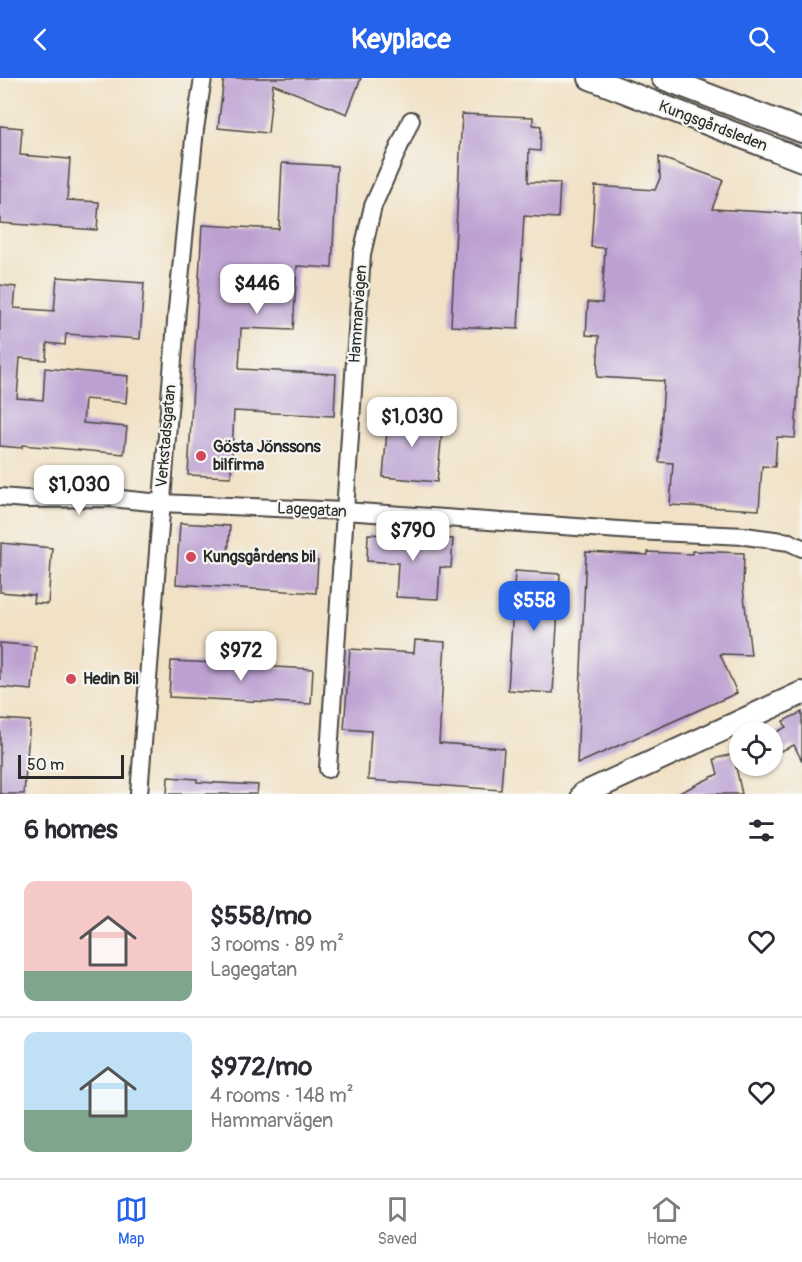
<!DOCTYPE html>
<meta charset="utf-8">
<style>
:root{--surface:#fff;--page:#f7f7f7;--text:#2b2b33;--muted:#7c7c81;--line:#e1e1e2;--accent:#2563eb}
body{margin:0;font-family:Pangolin,sans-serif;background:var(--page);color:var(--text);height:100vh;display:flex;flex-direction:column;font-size:22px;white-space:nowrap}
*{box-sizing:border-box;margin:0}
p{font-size:20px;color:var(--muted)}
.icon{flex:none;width:33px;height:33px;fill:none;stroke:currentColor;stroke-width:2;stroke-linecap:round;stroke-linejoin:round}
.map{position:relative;height:716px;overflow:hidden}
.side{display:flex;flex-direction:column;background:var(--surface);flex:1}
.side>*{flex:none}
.controls{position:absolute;left:729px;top:644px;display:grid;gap:12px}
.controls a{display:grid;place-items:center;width:54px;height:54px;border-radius:50%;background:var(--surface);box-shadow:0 2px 4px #0004;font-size:30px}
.scale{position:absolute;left:18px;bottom:15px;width:106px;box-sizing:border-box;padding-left:6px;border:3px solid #2b2b2b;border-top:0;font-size:16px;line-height:21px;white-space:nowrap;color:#2b2b2b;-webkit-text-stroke:4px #f6f6f2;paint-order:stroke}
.price{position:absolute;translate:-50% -51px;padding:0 14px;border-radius:12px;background:#fff;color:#222;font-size:20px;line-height:39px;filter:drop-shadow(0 2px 3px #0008)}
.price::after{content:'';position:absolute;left:50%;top:36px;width:18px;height:14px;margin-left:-9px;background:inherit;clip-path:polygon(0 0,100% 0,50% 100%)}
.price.current{background:var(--accent);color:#fff}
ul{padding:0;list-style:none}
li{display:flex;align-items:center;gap:18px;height:150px;padding:0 24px}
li+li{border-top:2px solid var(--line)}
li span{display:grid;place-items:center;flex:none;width:168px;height:120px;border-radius:12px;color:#555}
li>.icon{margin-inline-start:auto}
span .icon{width:72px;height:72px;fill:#fffc;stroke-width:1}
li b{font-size:26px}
h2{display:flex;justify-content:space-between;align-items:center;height:72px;padding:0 24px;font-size:26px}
header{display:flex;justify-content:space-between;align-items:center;height:78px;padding:0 24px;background:var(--accent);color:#fff;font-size:27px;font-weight:700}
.dock{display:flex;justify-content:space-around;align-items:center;height:84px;border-top:2px solid var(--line);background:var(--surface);font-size:16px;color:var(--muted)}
.dock a{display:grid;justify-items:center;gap:3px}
.dock .current{color:var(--accent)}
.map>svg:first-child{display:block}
.building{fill:#bca0d2}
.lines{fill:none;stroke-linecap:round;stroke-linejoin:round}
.street-casing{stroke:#494642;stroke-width:20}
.secondary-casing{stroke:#494642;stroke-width:26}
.street{stroke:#fff;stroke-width:16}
.secondary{stroke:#fff;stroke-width:22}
.poi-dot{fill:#d1495b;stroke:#f6f6f2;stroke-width:2}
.labels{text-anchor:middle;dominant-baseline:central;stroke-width:4.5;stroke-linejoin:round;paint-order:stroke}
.street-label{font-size:16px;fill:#2b2b2b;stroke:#f6f6f2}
.poi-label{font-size:16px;font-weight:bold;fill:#2b2b2b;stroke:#f6f6f2;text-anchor:start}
</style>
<header><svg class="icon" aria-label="back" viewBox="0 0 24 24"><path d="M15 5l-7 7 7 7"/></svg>Keyplace<svg class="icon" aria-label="search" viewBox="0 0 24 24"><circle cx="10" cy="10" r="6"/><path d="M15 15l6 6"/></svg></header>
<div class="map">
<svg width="802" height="716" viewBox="0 0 802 716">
<rect width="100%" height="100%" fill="#f6f6f2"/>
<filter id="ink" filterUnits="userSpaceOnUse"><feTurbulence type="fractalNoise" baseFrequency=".0167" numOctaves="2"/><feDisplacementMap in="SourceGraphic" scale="12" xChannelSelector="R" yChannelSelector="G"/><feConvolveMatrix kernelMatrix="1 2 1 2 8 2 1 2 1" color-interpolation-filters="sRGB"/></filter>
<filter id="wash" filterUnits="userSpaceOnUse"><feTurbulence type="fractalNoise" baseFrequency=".008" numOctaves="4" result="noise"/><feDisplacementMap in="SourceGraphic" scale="24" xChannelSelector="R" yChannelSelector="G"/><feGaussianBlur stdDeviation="1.35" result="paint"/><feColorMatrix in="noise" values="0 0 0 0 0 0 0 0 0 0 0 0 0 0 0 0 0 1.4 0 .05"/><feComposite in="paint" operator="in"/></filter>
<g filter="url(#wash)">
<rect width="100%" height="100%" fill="#f1e1c5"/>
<g id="blocks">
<g class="building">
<polygon points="224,0 361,0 347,36 273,6 268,55 218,50"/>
<polygon points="462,36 533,39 533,47 541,48 540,73 529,72 528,104 560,105 558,140 524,138 518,251 451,248"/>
<polygon points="0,48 22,50 20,77 70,81 67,122 99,124 97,152 0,145"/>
<polygon points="659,79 723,102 712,131 802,136 802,247 795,360 777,359 775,389 762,388 759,432 670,427 673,385 659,384 664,303 597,299 599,258 586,257 588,224 602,225 605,170 591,169 595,108 655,112 660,100"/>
<polygon points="282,85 337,88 332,190 297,188 293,252 241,250 239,291 336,296 334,338 234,333 231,399 188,397 202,147 279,151"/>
<polygon points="57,199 144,205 140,261 66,256 65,267 47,265 46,282 20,280 17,320 43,322 45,290 128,298 126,325 85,321 83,345 127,349 124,376 22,367 22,370 0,368 0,207 16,209 14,230 54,233"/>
<polygon points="389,329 406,330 406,341 443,344 437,404 383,399"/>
<polygon points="180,445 230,448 228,477 318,483 316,515 176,506"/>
<polygon points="368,456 453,461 451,490 440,489 438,521 396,519 398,485 367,483"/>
<polygon points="1,465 52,470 48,526 33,525 34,517 0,514"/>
<polygon points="692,473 744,475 743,510 751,577 720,576 737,615 577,686 586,474 648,477 648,474 692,476"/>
<polygon points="515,493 560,496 553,615 508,612"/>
<polygon points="415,562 445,564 439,665 504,670 501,712 368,702 371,653 344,651 350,571 414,575"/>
<polygon points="0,565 36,568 32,612 0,609"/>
<polygon points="242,572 254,572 253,588 313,591 311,626 169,619 171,583 241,586"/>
<polygon points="802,634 802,683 794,667 781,673 773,656 786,649 783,643"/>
<polygon points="0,641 30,643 24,716 0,716"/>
<polygon points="733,676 742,716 677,716 718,696 714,681"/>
<polygon points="168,699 197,701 197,704 258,707 257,716 167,716"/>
</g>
</g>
</g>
<g filter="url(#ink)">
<use href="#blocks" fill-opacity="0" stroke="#494642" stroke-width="1.5"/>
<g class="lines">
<defs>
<g id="street">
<polyline points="0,419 26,421 110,420 161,425 344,433 634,453 745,458 789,464 802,470"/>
<polyline points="328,691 362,176 373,128 411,42"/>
<polyline points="139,716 177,231 195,51 203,0"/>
</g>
<g id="secondary">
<polyline points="590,0 802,82"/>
<polyline points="663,0 802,53"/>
<polyline points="583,716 802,615"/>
</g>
</defs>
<use href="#street" class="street-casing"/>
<use href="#secondary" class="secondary-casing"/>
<use href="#street" class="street"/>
<use href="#secondary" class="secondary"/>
</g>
</g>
<g class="poi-dot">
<circle cx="201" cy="378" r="6"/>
<circle cx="191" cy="479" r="6"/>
<circle cx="71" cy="601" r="6"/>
</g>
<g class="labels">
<g class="street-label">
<text transform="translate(713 48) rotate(21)">Kungsgårdsleden</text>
<text transform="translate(358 236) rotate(-86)">Hammarvägen</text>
<text transform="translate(166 358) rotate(-85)">Verkstadsgatan</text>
<text transform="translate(312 432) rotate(3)">Lagegatan</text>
</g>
<g class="poi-label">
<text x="213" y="369">Gösta Jönssons<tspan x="213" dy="18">bilfirma</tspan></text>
<text x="203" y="479">Kungsgårdens bil</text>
<text x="83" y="601">Hedin Bil</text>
</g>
</g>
</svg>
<div class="controls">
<a><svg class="icon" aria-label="locate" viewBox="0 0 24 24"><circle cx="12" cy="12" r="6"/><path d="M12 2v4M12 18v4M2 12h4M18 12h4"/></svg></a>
</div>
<div class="scale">50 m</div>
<b class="price" style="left:257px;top:237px">$446</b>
<b class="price" style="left:412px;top:370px">$1,030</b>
<b class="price" style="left:79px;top:438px">$1,030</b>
<b class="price" style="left:413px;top:484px">$790</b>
<b class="price current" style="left:534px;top:554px">$558</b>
<b class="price" style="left:241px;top:604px">$972</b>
</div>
<section class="side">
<h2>6 homes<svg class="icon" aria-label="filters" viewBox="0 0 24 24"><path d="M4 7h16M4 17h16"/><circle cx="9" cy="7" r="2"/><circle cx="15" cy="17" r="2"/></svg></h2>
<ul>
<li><span style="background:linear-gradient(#f6c9c9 75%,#7fa58c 0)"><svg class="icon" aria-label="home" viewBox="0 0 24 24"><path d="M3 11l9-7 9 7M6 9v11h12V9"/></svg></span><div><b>$558/mo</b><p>3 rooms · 89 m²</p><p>Lagegatan</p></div><svg class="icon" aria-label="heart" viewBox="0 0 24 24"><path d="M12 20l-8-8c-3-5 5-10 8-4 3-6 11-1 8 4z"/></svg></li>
<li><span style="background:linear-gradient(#bfe0f5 65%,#7fa58c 0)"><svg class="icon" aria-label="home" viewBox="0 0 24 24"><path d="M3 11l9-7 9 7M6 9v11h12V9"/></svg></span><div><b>$972/mo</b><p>4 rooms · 148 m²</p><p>Hammarvägen</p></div><svg class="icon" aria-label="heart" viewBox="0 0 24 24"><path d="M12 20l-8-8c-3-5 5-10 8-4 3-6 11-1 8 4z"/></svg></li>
</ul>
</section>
<nav class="dock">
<a class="current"><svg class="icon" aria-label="map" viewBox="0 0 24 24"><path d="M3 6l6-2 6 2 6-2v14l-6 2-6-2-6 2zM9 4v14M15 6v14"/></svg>Map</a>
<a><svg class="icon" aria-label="saved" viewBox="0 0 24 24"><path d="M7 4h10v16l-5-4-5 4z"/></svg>Saved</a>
<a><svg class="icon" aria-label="home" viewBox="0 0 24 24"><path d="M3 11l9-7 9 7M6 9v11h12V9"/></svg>Home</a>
</nav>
